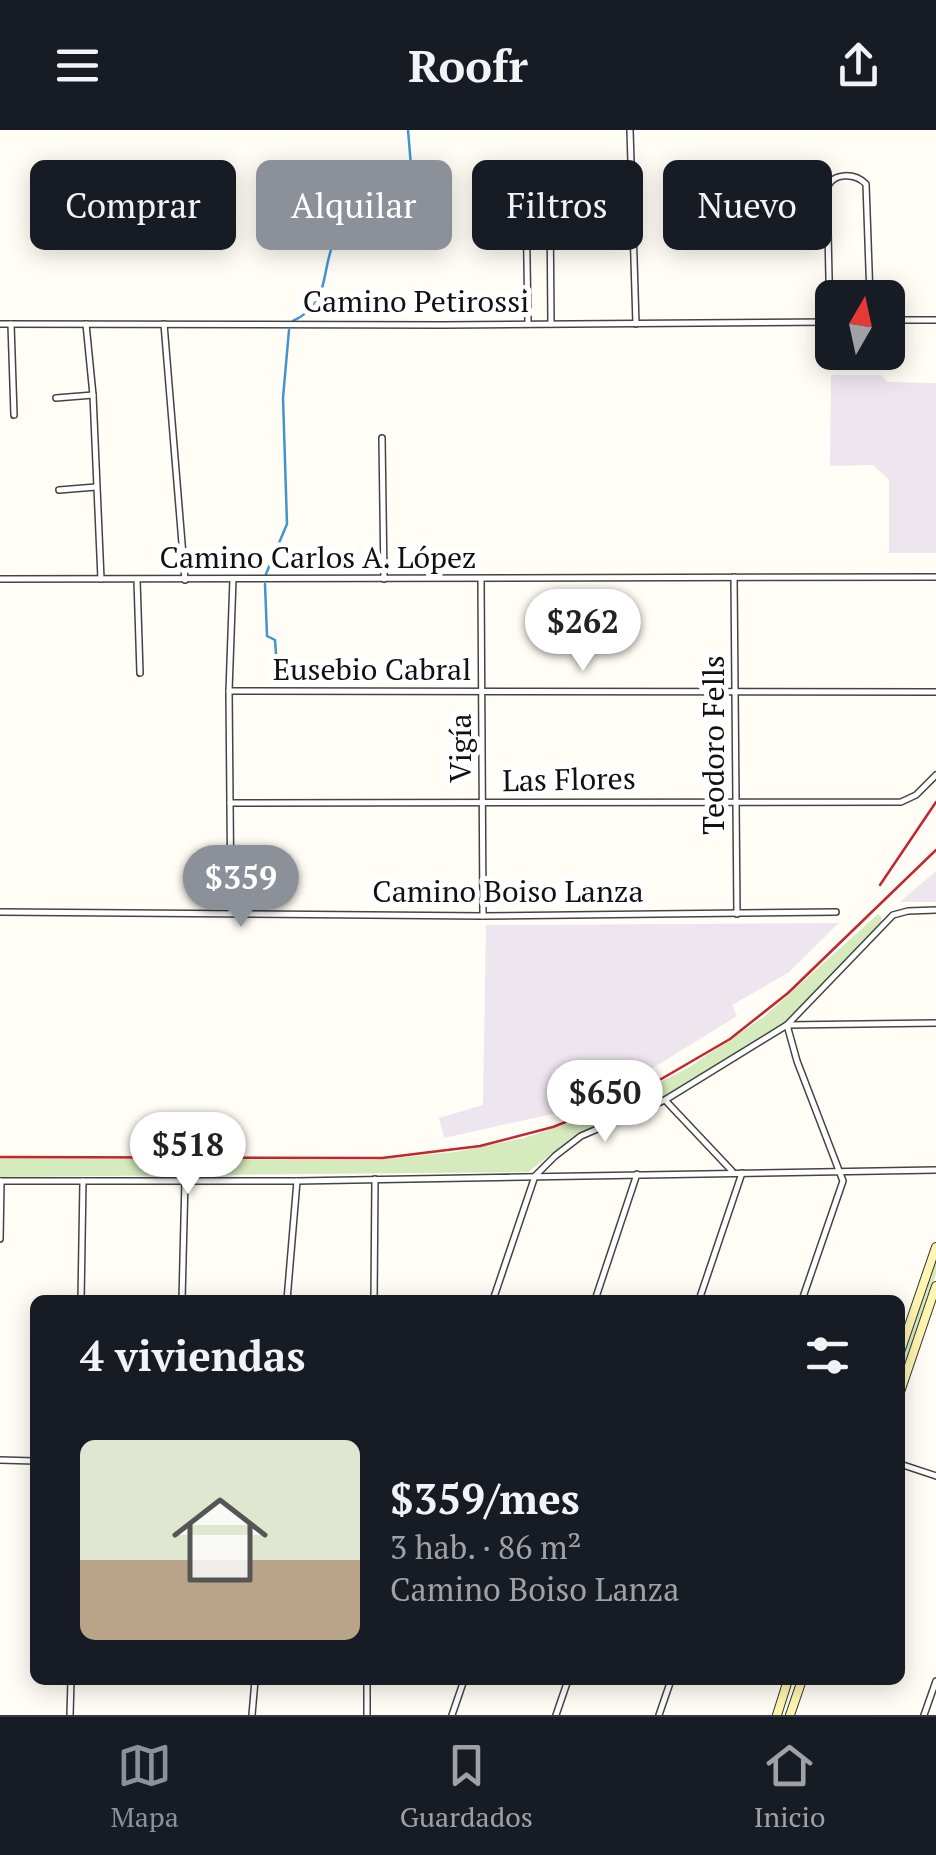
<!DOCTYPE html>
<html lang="es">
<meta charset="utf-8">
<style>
:root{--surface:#171b24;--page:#242831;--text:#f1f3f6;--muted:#9ea1a6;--line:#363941;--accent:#8c9099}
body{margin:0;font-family:"PT Serif",serif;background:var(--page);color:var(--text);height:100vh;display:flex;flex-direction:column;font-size:38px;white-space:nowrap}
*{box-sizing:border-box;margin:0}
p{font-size:32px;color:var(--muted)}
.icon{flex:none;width:55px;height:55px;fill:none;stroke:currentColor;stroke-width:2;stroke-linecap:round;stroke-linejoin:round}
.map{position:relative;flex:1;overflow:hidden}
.panel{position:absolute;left:30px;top:1165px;width:875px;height:390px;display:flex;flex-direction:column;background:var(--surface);border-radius:15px;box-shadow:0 5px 25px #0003}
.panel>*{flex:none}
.top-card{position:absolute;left:30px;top:30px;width:878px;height:90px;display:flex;gap:20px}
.needle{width:65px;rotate:9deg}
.buttons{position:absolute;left:815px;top:150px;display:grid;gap:20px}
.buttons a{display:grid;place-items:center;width:90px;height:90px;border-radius:15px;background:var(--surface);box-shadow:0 5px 25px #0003;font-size:50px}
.price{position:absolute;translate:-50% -85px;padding:0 22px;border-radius:35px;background:#fff;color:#222;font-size:32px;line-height:65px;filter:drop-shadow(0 2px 5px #0008)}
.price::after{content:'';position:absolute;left:50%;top:60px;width:30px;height:22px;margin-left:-15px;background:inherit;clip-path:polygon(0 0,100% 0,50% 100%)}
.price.active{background:var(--accent);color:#fff}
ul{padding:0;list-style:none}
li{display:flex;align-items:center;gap:30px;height:250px;padding:0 50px}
li span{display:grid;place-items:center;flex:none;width:280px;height:200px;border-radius:15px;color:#555}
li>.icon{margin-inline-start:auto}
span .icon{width:120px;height:120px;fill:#fffc;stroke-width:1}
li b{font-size:42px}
h2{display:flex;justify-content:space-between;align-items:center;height:120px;padding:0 50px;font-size:42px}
.tag{padding:0 35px;border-radius:15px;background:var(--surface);box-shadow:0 5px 25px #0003;font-size:35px;line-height:90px}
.tag.active{background:var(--accent);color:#fff}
header{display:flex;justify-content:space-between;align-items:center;height:130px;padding:0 50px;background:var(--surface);font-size:45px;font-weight:800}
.tab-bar{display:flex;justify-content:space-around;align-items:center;height:140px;border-top:2px solid var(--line);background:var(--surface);font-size:28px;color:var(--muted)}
.tab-bar a{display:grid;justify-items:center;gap:5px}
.tab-bar .active{color:var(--accent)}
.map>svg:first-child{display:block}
.industrial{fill:#eee6ef}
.green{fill:#d5ebbd}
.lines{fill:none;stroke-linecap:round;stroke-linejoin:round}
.stream{stroke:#3f96cf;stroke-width:2.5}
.minor-casing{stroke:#444;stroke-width:8}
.secondary-casing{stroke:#333;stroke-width:10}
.minor{stroke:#fff;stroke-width:5}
.secondary{stroke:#fff6b0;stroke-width:8}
.rail{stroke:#c4262e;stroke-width:2.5}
.labels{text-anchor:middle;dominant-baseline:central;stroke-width:10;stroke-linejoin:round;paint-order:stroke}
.street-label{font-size:30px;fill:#111;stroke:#fff}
</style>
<header><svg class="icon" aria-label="menu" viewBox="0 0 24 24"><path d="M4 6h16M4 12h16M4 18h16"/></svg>Roofr<svg class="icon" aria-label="share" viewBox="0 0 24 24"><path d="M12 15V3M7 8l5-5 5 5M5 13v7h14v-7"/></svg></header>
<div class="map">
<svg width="936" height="1585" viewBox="0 0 936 1585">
<rect width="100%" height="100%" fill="#fffdf5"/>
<g class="industrial">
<polygon points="831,245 881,245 888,252 936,253 936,423 889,423 889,350 873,335 830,336"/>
<polygon points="936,741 936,772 900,772"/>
<polygon points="839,793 788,843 732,875 737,886 635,949 561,982 444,1008 439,988 483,975 486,795"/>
</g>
<g class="green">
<polygon points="878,784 882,788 881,793 786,891 669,965 573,1007 528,1042 0,1047 0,1028 373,1030 455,1022 524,1008 592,986 688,938 765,886"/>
<polygon points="936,1123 936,1144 900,1250 900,1229"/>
</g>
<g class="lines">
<g class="stream">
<path d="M293,191C333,172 319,141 336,107L356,99L403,93L411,36L408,0"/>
<polyline points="266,444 287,394 283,268 289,200"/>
<polyline points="265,454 267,506 275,510 278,551"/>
</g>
<defs>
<g id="minor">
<polyline points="630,0 636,194"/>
<polyline points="526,71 528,193"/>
<polyline points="550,73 551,194"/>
<polyline points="888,190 936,190"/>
<path d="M830,192L827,58C833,42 855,43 866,54L870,168"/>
<polyline points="0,194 443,195 832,192"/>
<polyline points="11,194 14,285"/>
<polyline points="86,194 93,265 101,449"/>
<polyline points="164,194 185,450"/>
<polyline points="56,268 93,265"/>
<polyline points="382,308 384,449"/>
<polyline points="59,360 96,357"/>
<polyline points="734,447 737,784"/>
<polyline points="0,449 936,447"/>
<polyline points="481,449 483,786"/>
<polyline points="137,450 140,543"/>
<polyline points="229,561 936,562"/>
<polyline points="230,673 901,672 916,665 936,645"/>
<polyline points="0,782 483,786 836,782"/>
<polyline points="231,783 229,561 233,449"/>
<polyline points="665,970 732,1041"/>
<polyline points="0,1051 297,1051 936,1040"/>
<polyline points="0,1109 1,1051"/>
<polyline points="81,1170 83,1051"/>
<polyline points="182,1170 185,1050"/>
<polyline points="287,1170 297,1051"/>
<polyline points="374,1170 375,1049"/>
<polyline points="493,1170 535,1046 555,1026 581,1006 665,970 787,895 893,785 908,781 936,780"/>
<polyline points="595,1170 637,1044"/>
<polyline points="699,1170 742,1043"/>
<polyline points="802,1170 843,1051 797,931 787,895 936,893"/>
<polyline points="0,1330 35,1331"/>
<polyline points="900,1334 936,1346"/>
<polyline points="70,1585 71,1550"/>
<polyline points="252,1585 255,1550"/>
<polyline points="367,1585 367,1550"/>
<polyline points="452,1585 464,1550"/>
<polyline points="556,1585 568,1550"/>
<polyline points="659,1585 671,1550"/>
<polyline points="924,1585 936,1551"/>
</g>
<g id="secondary">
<polyline points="900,1222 936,1117"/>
<polyline points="900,1262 936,1156"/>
<polyline points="777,1585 788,1550"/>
<polyline points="790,1585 802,1550"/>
</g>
</defs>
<use href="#minor" class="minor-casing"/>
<use href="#secondary" class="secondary-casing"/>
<use href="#minor" class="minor"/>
<use href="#secondary" class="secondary"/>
<g class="rail">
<polyline points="880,755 936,672"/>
<polyline points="0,1027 382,1028 480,1016 553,997 632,966 730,909 788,863 936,720"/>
</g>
</g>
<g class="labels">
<g class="street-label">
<text x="416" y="171">Camino Petirossi</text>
<text x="318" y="427">Camino Carlos A. López</text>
<text x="372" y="539">Eusebio Cabral</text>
<text transform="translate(713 615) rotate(-90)">Teodoro Fells</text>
<text transform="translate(460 618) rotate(-90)">Vigía</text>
<text transform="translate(569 649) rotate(-1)">Las Flores</text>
<text x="508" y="761">Camino Boiso Lanza</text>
</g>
</g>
</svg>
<div class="buttons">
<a><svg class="needle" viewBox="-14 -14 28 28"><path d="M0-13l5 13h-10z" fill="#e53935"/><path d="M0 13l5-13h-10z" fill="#9ea1a6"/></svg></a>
</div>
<b class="price" style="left:583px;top:544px">$262</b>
<b class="price active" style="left:241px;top:800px">$359</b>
<b class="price" style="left:605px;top:1015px">$650</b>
<b class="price" style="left:188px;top:1067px">$518</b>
<div class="top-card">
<a class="tag">Comprar</a>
<a class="tag active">Alquilar</a>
<a class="tag">Filtros</a>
<a class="tag">Nuevo</a>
</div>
<section class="panel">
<h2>4 viviendas<svg class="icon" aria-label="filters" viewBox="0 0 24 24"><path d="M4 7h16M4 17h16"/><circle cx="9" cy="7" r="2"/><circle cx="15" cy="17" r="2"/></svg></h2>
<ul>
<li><span style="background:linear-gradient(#dfe7d0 60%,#b9a48a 0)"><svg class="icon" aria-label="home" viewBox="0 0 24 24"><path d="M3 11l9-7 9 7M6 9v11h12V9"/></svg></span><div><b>$359/mes</b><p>3 hab. · 86 m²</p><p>Camino Boiso Lanza</p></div></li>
</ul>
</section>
</div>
<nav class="tab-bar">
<a class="active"><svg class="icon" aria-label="map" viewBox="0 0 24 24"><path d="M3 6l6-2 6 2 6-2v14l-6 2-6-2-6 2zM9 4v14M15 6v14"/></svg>Mapa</a>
<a><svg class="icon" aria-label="saved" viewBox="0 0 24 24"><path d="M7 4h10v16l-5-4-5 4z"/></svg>Guardados</a>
<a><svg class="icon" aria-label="home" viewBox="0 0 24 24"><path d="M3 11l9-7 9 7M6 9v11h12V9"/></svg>Inicio</a>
</nav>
